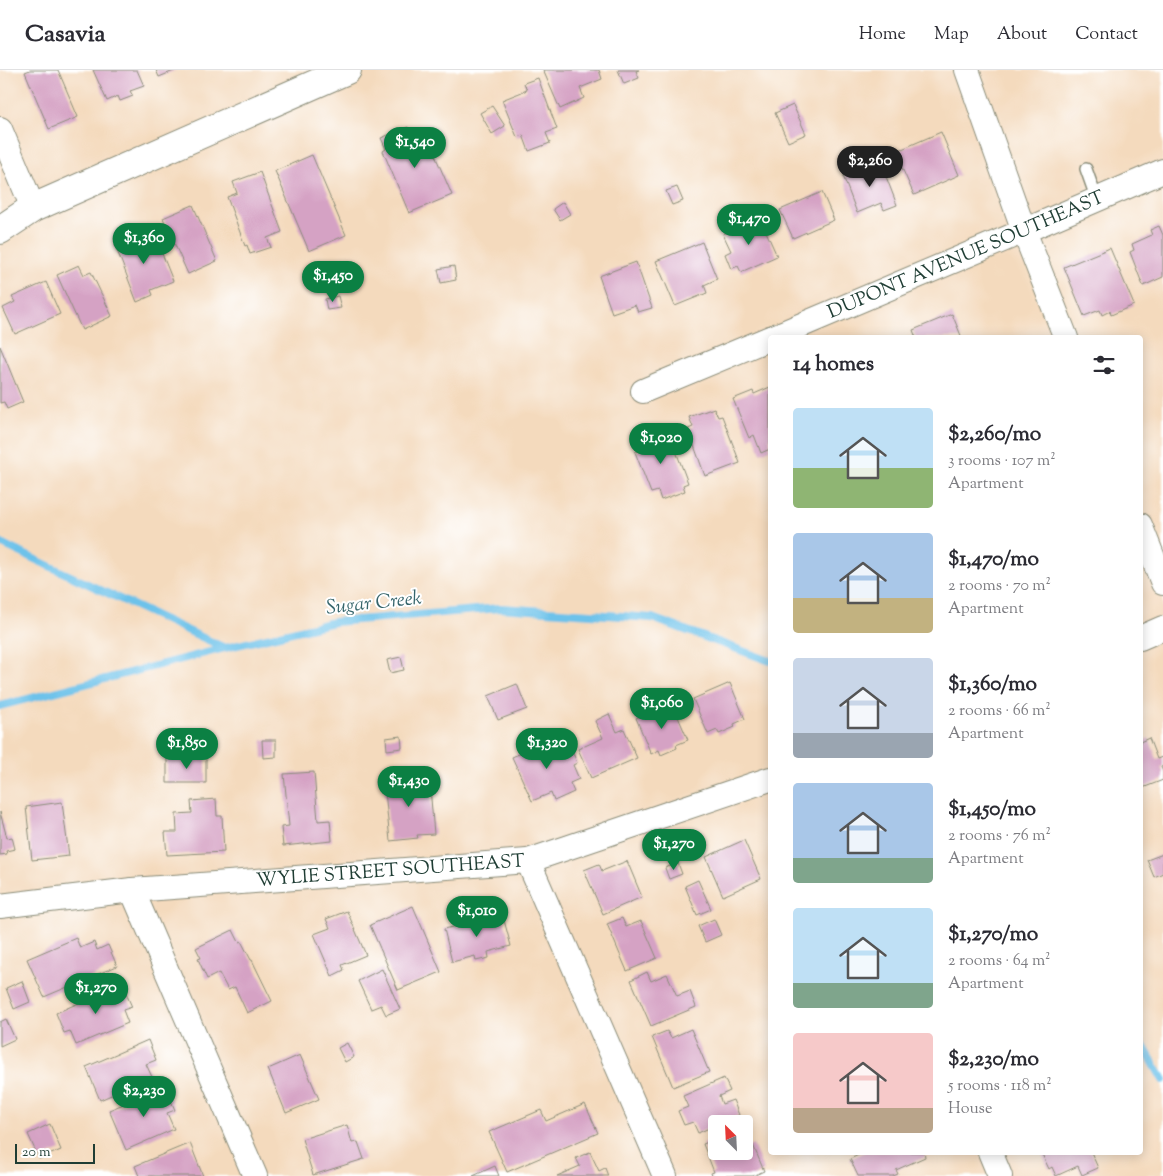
<!DOCTYPE html>
<meta charset="utf-8">
<style>
:root{--surface:#fff;--page:#f2f2f3;--text:#2b2b33;--muted:#7c7c81;--line:#e1e1e2;--accent:#0b8043}
body{margin:0;font-family:"Sorts Mill Goudy",serif;background:var(--page);color:var(--text);height:100vh;display:flex;flex-direction:column;font-size:19px;white-space:nowrap}
*{box-sizing:border-box;margin:0}
p{font-size:16px;color:var(--muted)}
.icon{flex:none;width:28px;height:28px;fill:none;stroke:currentColor;stroke-width:2;stroke-linecap:round;stroke-linejoin:round}
.map{position:relative;flex:1;overflow:hidden}
.details{position:absolute;left:768px;top:265px;width:375px;height:820px;display:flex;flex-direction:column;background:var(--surface);border-radius:5px;box-shadow:0 2px 12px #0003}
.details>*{flex:none}
.needle{width:32px;rotate:336deg}
.controls{position:absolute;left:708px;top:1045px;display:grid;gap:10px}
.controls a{display:grid;place-items:center;width:45px;height:45px;border-radius:5px;background:var(--surface);box-shadow:0 2px 12px #0003;font-size:25px}
.scale{position:absolute;left:15px;bottom:12px;width:80px;box-sizing:border-box;padding-left:5px;border:2px solid #1f3d34;border-top:0;font-size:14px;line-height:18px;white-space:nowrap;color:#1f3d34;-webkit-text-stroke:4px #fff;paint-order:stroke}
.price{position:absolute;translate:-50% -42px;padding:0 11px;border-radius:18px;background:var(--accent);color:#fff;font-size:16px;line-height:32px;filter:drop-shadow(0 1px 2px #0008)}
.price::after{content:'';position:absolute;left:50%;top:30px;width:15px;height:11px;margin-left:-8px;background:inherit;clip-path:polygon(0 0,100% 0,50% 100%)}
.price.on{background:#222;color:#fff}
ul{padding:0;list-style:none}
li{display:flex;align-items:center;gap:15px;height:125px;padding:0 25px}
li span{display:grid;place-items:center;flex:none;width:140px;height:100px;border-radius:5px;color:#555}
li>.icon{margin-inline-start:auto}
span .icon{width:60px;height:60px;fill:#fffc;stroke-width:1}
li b{font-size:21px}
h2{display:flex;justify-content:space-between;align-items:center;height:60px;padding:0 25px;font-size:21px}
header{display:flex;align-items:center;gap:30px;box-sizing:border-box;height:70px;padding:0 25px;background:var(--surface);border-bottom:1px solid var(--line)}
header strong{font-size:24px}
nav{display:flex;gap:28px;margin-inline-start:auto;font-size:18px}
.map>svg:first-child{display:block}
.lines{fill:none;stroke-linecap:round;stroke-linejoin:round}
.stream{stroke:#6dc2ea;stroke-width:8}
.building{fill:#d5a2c4}
.service-casing{stroke:#8a8c78;stroke-width:14}
.minor-casing{stroke:#8a8c78;stroke-width:26}
.tertiary-casing{stroke:#8a8c78;stroke-width:30}
.service{stroke:#fff;stroke-width:11}
.minor{stroke:#fff;stroke-width:24}
.tertiary{stroke:#fff;stroke-width:28}
.labels{text-anchor:middle;dominant-baseline:central;stroke-width:4;stroke-linejoin:round;paint-order:stroke}
.street-label{font-size:19px;fill:#1f3d34;stroke:#fff}
.water-label{font-size:20px;font-style:italic;fill:#36656b;stroke:#fff}
</style>
<header>
<strong>Casavia</strong>
<nav><a>Home</a><a>Map</a><a>About</a><a>Contact</a></nav>
</header>
<div class="map">
<svg width="1163" height="1106" viewBox="0 0 1163 1106">
<rect width="100%" height="100%" fill="#fff"/>
<filter id="ink" filterUnits="userSpaceOnUse"><feTurbulence type="fractalNoise" baseFrequency=".02" numOctaves="2"/><feDisplacementMap in="SourceGraphic" scale="10" xChannelSelector="R" yChannelSelector="G"/><feConvolveMatrix kernelMatrix="1 2 1 2 8 2 1 2 1" color-interpolation-filters="sRGB"/></filter>
<filter id="wash" filterUnits="userSpaceOnUse"><feTurbulence type="fractalNoise" baseFrequency=".0096" numOctaves="4" result="noise"/><feDisplacementMap in="SourceGraphic" scale="20" xChannelSelector="R" yChannelSelector="G"/><feGaussianBlur stdDeviation="1.12" result="paint"/><feColorMatrix in="noise" values="0 0 0 0 0 0 0 0 0 0 0 0 0 0 0 0 0 1.4 0 .05"/><feComposite in="paint" operator="in"/></filter>
<g filter="url(#wash)">
<rect width="100%" height="100%" fill="#f4dabd"/>
<g class="lines">
<g class="stream">
<polyline points="0,473 225,578"/>
<polyline points="0,636 225,578 334,552 500,538 652,548 770,591"/>
<polyline points="1140,970 1163,1010"/>
</g>
</g>
<g id="blocks">
<g class="building">
<polygon points="30,0 58,0 78,47 49,59 25,2"/>
<polygon points="93,0 137,0 144,16 130,21 133,26 120,31 118,26 107,31"/>
<polygon points="156,0 176,0 159,7"/>
<polygon points="543,0 599,0 602,9 580,18 584,28 560,39"/>
<polygon points="618,0 639,0 636,1 639,8 624,14"/>
<polygon points="538,8 557,59 546,63 550,73 529,81 523,65 517,67 502,30 527,20 524,13"/>
<polygon points="793,35 806,64 788,72 775,43"/>
<polygon points="492,36 505,56 492,64 480,43"/>
<polygon points="408,57 412,68 425,62 452,125 409,143 383,81 386,79 381,68"/>
<polygon points="941,62 959,105 914,125 895,82"/>
<polygon points="312,85 346,165 309,181 275,101"/>
<polygon points="880,91 897,135 884,140 881,133 857,143 843,106"/>
<polygon points="260,102 282,162 267,168 271,177 250,184 247,175 245,176 227,127 237,123 233,112"/>
<polygon points="677,117 683,131 672,135 666,121"/>
<polygon points="822,122 834,150 793,168 780,140"/>
<polygon points="563,132 570,144 560,150 553,139"/>
<polygon points="193,135 217,191 188,204 163,148"/>
<polygon points="760,148 777,186 741,202 738,196 731,199 725,184 731,181 723,164"/>
<polygon points="1159,156 1163,165 1163,207 1143,216 1130,182 1134,180 1132,174 1152,165 1150,160"/>
<polygon points="153,161 173,211 151,220 153,225 137,232 115,175"/>
<polygon points="702,172 717,209 704,215 707,223 675,236 656,191"/>
<polygon points="1110,178 1134,235 1111,245 1110,241 1102,245 1100,240 1084,246 1064,197"/>
<polygon points="636,192 652,238 638,242 635,235 612,243 599,206"/>
<polygon points="79,195 84,205 91,202 112,246 82,260 57,205"/>
<polygon points="454,196 456,210 441,213 438,199"/>
<polygon points="46,212 60,244 15,264 3,238 15,232 12,227"/>
<polygon points="338,226 341,238 327,240 325,229"/>
<polygon points="952,244 962,268 916,268 913,260"/>
<polygon points="0,276 23,332 7,339 4,332 0,333"/>
<polygon points="770,317 770,379 761,383 754,365 749,368 733,329 753,321 754,324"/>
<polygon points="714,338 718,347 722,346 740,393 705,406 688,359 693,357 689,347"/>
<polygon points="664,360 668,369 671,368 688,413 683,415 685,421 661,430 658,421 651,423 635,382 641,380 637,371"/>
<polygon points="401,587 404,600 390,603 387,590"/>
<polygon points="730,613 745,649 734,654 735,657 719,664 717,660 708,664 693,629"/>
<polygon points="517,614 527,639 498,650 488,626"/>
<polygon points="672,633 688,670 676,675 677,678 661,685 659,680 651,684 636,648"/>
<polygon points="609,644 617,662 624,659 637,688 591,708 578,679 603,668 595,651"/>
<polygon points="401,666 402,678 387,680 386,668"/>
<polygon points="558,667 564,681 571,678 577,693 573,695 579,709 570,713 574,722 554,731 551,723 532,731 512,687"/>
<polygon points="1149,668 1157,689 1162,687 1163,690 1163,696 1161,697 1163,702 1163,710 1140,719 1140,672"/>
<polygon points="262,670 276,670 276,687 263,688"/>
<polygon points="206,686 206,713 167,713 167,687"/>
<polygon points="314,702 318,751 330,750 332,771 283,776 281,757 289,756 284,704"/>
<polygon points="429,706 434,764 417,765 418,768 390,771 384,711"/>
<polygon points="216,729 217,746 222,746 224,782 167,785 165,762 177,762 176,744 192,743 191,731"/>
<polygon points="62,732 69,786 32,790 26,737"/>
<polygon points="0,742 7,768 12,767 15,779 6,781 7,784 0,785"/>
<polygon points="744,770 761,809 723,826 706,787"/>
<polygon points="1163,784 1163,803 1154,807 1147,790"/>
<polygon points="627,791 642,827 603,844 584,800 599,794 602,801"/>
<polygon points="678,793 682,804 669,809 665,798"/>
<polygon points="698,810 711,839 697,845 685,816"/>
<polygon points="413,836 441,902 398,920 370,855"/>
<polygon points="347,841 366,885 342,895 344,900 332,906 314,864 330,858 326,849"/>
<polygon points="502,843 511,876 488,882 489,888 476,891 475,886 452,892 444,859 467,854 465,848 478,845 479,849"/>
<polygon points="622,848 626,857 641,851 657,888 627,901 607,854"/>
<polygon points="714,849 721,865 705,872 698,856"/>
<polygon points="233,860 239,872 241,871 251,890 252,890 272,931 247,943 235,917 228,920 219,903 207,909 198,889 201,888 196,878"/>
<polygon points="76,868 80,878 94,872 97,880 108,875 117,896 44,927 27,889"/>
<polygon points="382,899 400,939 386,945 381,935 371,939 358,911"/>
<polygon points="647,902 651,911 667,904 677,926 690,921 696,937 651,956 631,910"/>
<polygon points="22,911 30,932 14,939 6,918"/>
<polygon points="122,914 132,937 123,940 128,953 76,975 70,961 64,963 56,943"/>
<polygon points="6,949 15,969 0,976 0,952"/>
<polygon points="691,959 709,1002 673,1017 652,967 667,961 671,968"/>
<polygon points="148,970 156,990 146,994 152,1007 100,1030 86,997"/>
<polygon points="347,973 354,987 345,992 338,978"/>
<polygon points="300,985 319,1029 286,1043 268,999"/>
<polygon points="724,1008 730,1021 719,1026 722,1034 733,1030 739,1045 720,1054 716,1054 716,1055 698,1063 693,1052 684,1055 678,1041 688,1037 683,1026"/>
<polygon points="165,1017 175,1040 167,1043 174,1059 126,1080 109,1040"/>
<polygon points="585,1034 598,1063 507,1102 489,1062 541,1040 546,1051"/>
<polygon points="50,1054 61,1080 39,1089 28,1064"/>
<polygon points="347,1055 352,1073 358,1072 364,1089 313,1105 302,1069"/>
<polygon points="716,1069 716,1081 744,1081 744,1074 746,1078 753,1075 764,1101 753,1106 712,1106 711,1103 714,1102 703,1074"/>
<polygon points="190,1073 203,1106 139,1106 135,1096"/>
<polygon points="590,1082 599,1101 605,1098 608,1106 557,1106 580,1096 576,1088"/>
<polygon points="865,1082 924,1082 925,1087 896,1100 898,1104 893,1106 858,1106 850,1089"/>
<polygon points="1041,1082 1091,1082 1098,1098 1082,1105 1078,1096 1056,1106 1052,1097 1049,1099"/>
<polygon points="495,1096 499,1106 473,1106"/>
</g>
</g>
</g>
<g filter="url(#ink)">
<use href="#blocks" fill-opacity="0" stroke="#8a8c78" stroke-width="1"/>
<g class="lines">
<defs>
<polyline id="service" points="1086,99 1097,130"/>
<g id="minor">
<polyline points="967,0 1024,161 1066,268"/>
<polyline points="0,59 33,138"/>
<path id="s1" d="M771,268L1024,161L1163,101"/>
<polyline points="643,321 770,268"/>
<polyline points="1140,455 1163,513"/>
<polyline points="1140,568 1163,558"/>
<polyline points="528,791 665,1106"/>
<polyline points="132,820 255,1106"/>
<path id="s2" d="M0,836L132,820L528,791L770,709"/>
<polyline points="990,1082 1000,1106"/>
</g>
<polyline id="tertiary" points="0,160 33,138 347,0"/>
</defs>
<use href="#service" class="service-casing"/>
<use href="#minor" class="minor-casing"/>
<use href="#tertiary" class="tertiary-casing"/>
<use href="#service" class="service"/>
<use href="#minor" class="minor"/>
<use href="#tertiary" class="tertiary"/>
</g>
</g>
<g class="labels">
<g class="street-label">
<text stroke="none"><textPath href="#s1" startOffset="212">DUPONT AVENUE SOUTHEAST</textPath></text>
<text stroke="none"><textPath href="#s2" startOffset="392">WYLIE STREET SOUTHEAST</textPath></text>
</g>
<g class="water-label">
<text transform="translate(374 534) rotate(-6)">Sugar Creek</text>
</g>
</g>
</svg>
<div class="controls">
<a><svg class="needle" viewBox="-14 -14 28 28"><path d="M0-13l5 13h-10z" fill="#e53935"/><path d="M0 13l5-13h-10z" fill="#7c7c81"/></svg></a>
</div>
<div class="scale">20 m</div>
<b class="price" style="left:415px;top:99px">$1,540</b>
<b class="price on" style="left:870px;top:118px">$2,260</b>
<b class="price" style="left:749px;top:176px">$1,470</b>
<b class="price" style="left:144px;top:195px">$1,360</b>
<b class="price" style="left:333px;top:233px">$1,450</b>
<b class="price" style="left:661px;top:395px">$1,020</b>
<b class="price" style="left:662px;top:660px">$1,060</b>
<b class="price" style="left:187px;top:700px">$1,850</b>
<b class="price" style="left:547px;top:700px">$1,320</b>
<b class="price" style="left:409px;top:738px">$1,430</b>
<b class="price" style="left:674px;top:801px">$1,270</b>
<b class="price" style="left:477px;top:868px">$1,010</b>
<b class="price" style="left:96px;top:945px">$1,270</b>
<b class="price" style="left:144px;top:1048px">$2,230</b>
<section class="details">
<h2>14 homes<svg class="icon" aria-label="filters" viewBox="0 0 24 24"><path d="M4 7h16M4 17h16"/><circle cx="9" cy="7" r="2"/><circle cx="15" cy="17" r="2"/></svg></h2>
<ul>
<li><span style="background:linear-gradient(#bfe0f5 60%,#8fb573 0)"><svg class="icon" aria-label="home" viewBox="0 0 24 24"><path d="M3 11l9-7 9 7M6 9v11h12V9"/></svg></span><div><b>$2,260/mo</b><p>3 rooms · 107 m²</p><p>Apartment</p></div></li>
<li><span style="background:linear-gradient(#a9c7e8 65%,#c2b280 0)"><svg class="icon" aria-label="home" viewBox="0 0 24 24"><path d="M3 11l9-7 9 7M6 9v11h12V9"/></svg></span><div><b>$1,470/mo</b><p>2 rooms · 70 m²</p><p>Apartment</p></div></li>
<li><span style="background:linear-gradient(#c9d6e8 75%,#9aa5b1 0)"><svg class="icon" aria-label="home" viewBox="0 0 24 24"><path d="M3 11l9-7 9 7M6 9v11h12V9"/></svg></span><div><b>$1,360/mo</b><p>2 rooms · 66 m²</p><p>Apartment</p></div></li>
<li><span style="background:linear-gradient(#a9c7e8 75%,#7fa58c 0)"><svg class="icon" aria-label="home" viewBox="0 0 24 24"><path d="M3 11l9-7 9 7M6 9v11h12V9"/></svg></span><div><b>$1,450/mo</b><p>2 rooms · 76 m²</p><p>Apartment</p></div></li>
<li><span style="background:linear-gradient(#bfe0f5 75%,#7fa58c 0)"><svg class="icon" aria-label="home" viewBox="0 0 24 24"><path d="M3 11l9-7 9 7M6 9v11h12V9"/></svg></span><div><b>$1,270/mo</b><p>2 rooms · 64 m²</p><p>Apartment</p></div></li>
<li><span style="background:linear-gradient(#f6c9c9 75%,#b9a48a 0)"><svg class="icon" aria-label="home" viewBox="0 0 24 24"><path d="M3 11l9-7 9 7M6 9v11h12V9"/></svg></span><div><b>$2,230/mo</b><p>5 rooms · 118 m²</p><p>House</p></div></li>
</ul>
</section>
</div>
